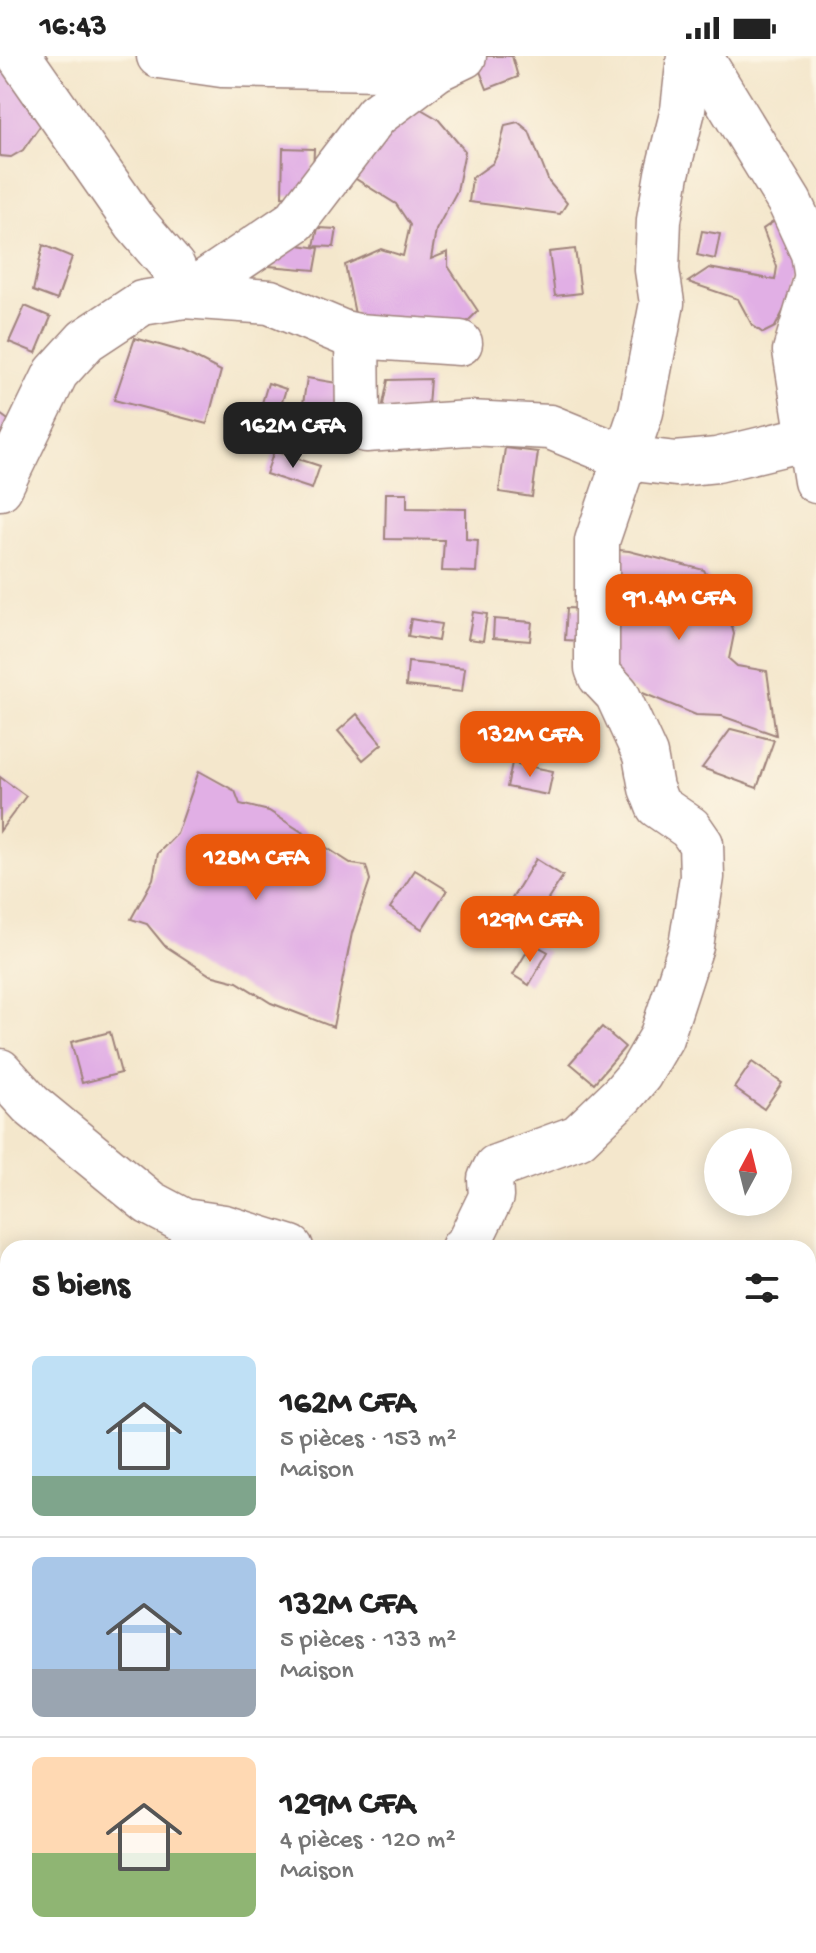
<!DOCTYPE html>
<html lang="fr">
<meta charset="utf-8">
<style>
:root{--surface:#fff;--page:#f2f2f2;--text:#222;--muted:#767676;--line:#e0e0e0;--accent:#ea580c}
body{margin:0;font-family:"Gochi Hand",sans-serif;background:var(--page);color:var(--text);height:100vh;display:flex;flex-direction:column;font-size:30px;white-space:nowrap}
*{box-sizing:border-box;margin:0}
p{font-size:26px;color:var(--muted)}
.icon{flex:none;width:44px;height:44px;fill:none;stroke:currentColor;stroke-width:2;stroke-linecap:round;stroke-linejoin:round}
.map{position:relative;flex:1;overflow:hidden}
.details{position:absolute;left:0px;top:1184px;width:816px;height:714px;display:flex;flex-direction:column;background:var(--surface);border-radius:24px 24px 0 0;box-shadow:0 4px 20px #0003}
.details>*{flex:none}
.needle{width:52px;rotate:7deg}
.tools{position:absolute;left:704px;top:1072px;display:grid;gap:16px}
.tools a{display:grid;place-items:center;width:88px;height:88px;border-radius:50%;background:var(--surface);box-shadow:0 4px 20px #0003;font-size:40px}
.price{position:absolute;translate:-50% -68px;padding:0 18px;border-radius:16px;background:var(--accent);color:#fff;font-size:26px;line-height:52px;filter:drop-shadow(0 2px 4px #0008)}
.price::after{content:'';position:absolute;left:50%;top:48px;width:24px;height:18px;margin-left:-12px;background:inherit;clip-path:polygon(0 0,100% 0,50% 100%)}
.price.on{background:#222;color:#fff}
ul{padding:0;list-style:none}
li{display:flex;align-items:center;gap:24px;height:200px;padding:0 32px}
li+li{border-top:2px solid var(--line)}
li span{display:grid;place-items:center;flex:none;width:224px;height:160px;border-radius:12px;color:#555}
li>.icon{margin-inline-start:auto}
span .icon{width:96px;height:96px;fill:#fffc;stroke-width:1}
li b{font-size:34px}
h2{display:flex;justify-content:space-between;align-items:center;height:96px;padding:0 32px;font-size:34px}
.status{display:flex;justify-content:space-between;align-items:center;height:56px;padding:0 40px;background:var(--surface);direction:ltr}
.status svg{height:22px;fill:currentColor}
.map>svg:first-child{display:block}
.building{fill:#e1afe5}
.lines{fill:none;stroke-linecap:round;stroke-linejoin:round}
.minor-casing{stroke:#9f837c;stroke-width:47}
.minor{stroke:#fff;stroke-width:44}
</style>
<div class="status"><b>16:43</b><svg viewBox="0 0 49 12"><path d="M0 12V9h3v3zM5 12V6h3v6zM10 12V3h3v9zM15 12V0h3v12zM26 1h20v11H26zM47 4h2v5h-2z"/></svg></div>
<div class="map">
<svg width="816" height="1897" viewBox="0 0 816 1897">
<rect width="100%" height="100%" fill="#fcf5e5"/>
<filter id="ink" filterUnits="userSpaceOnUse"><feTurbulence type="fractalNoise" baseFrequency=".0125" numOctaves="2"/><feDisplacementMap in="SourceGraphic" scale="16" xChannelSelector="R" yChannelSelector="G"/><feConvolveMatrix kernelMatrix="1 2 1 2 8 2 1 2 1" color-interpolation-filters="sRGB"/></filter>
<filter id="wash" filterUnits="userSpaceOnUse"><feTurbulence type="fractalNoise" baseFrequency=".006" numOctaves="4" result="noise"/><feDisplacementMap in="SourceGraphic" scale="32" xChannelSelector="R" yChannelSelector="G"/><feGaussianBlur stdDeviation="1.8" result="paint"/><feColorMatrix in="noise" values="0 0 0 0 0 0 0 0 0 0 0 0 0 0 0 0 0 1.4 0 .05"/><feComposite in="paint" operator="in"/></filter>
<g filter="url(#wash)">
<rect width="100%" height="100%" fill="#f4e7cc"/>
<g id="blocks">
<g class="building">
<polygon points="474,0 512,0 518,21 487,33"/>
<polygon points="0,3 54,50 23,94 11,101 0,100"/>
<polygon points="414,49 438,63 465,95 457,135 436,174 431,203 448,196 448,210 478,255 458,275 356,263 345,209 381,193 403,200 410,169 396,148 340,113"/>
<polygon points="518,66 529,75 549,126 567,147 560,158 469,146 472,122 493,107 499,95 505,69"/>
<polygon points="283,92 314,93 312,141 282,140"/>
<polygon points="779,162 799,208 788,246 775,271 763,277 752,269 738,243 688,226 709,212 775,224 777,211 763,173"/>
<polygon points="318,172 337,173 334,191 314,190"/>
<polygon points="702,175 720,178 715,203 697,199"/>
<polygon points="278,186 319,192 315,214 269,210"/>
<polygon points="43,189 72,201 57,244 33,235"/>
<polygon points="575,193 581,237 555,240 549,196"/>
<polygon points="25,250 51,261 36,297 9,286"/>
<polygon points="135,282 184,296 221,315 207,368 114,344"/>
<polygon points="307,322 343,328 337,365 301,360"/>
<polygon points="430,323 427,364 381,358 388,324"/>
<polygon points="268,327 286,333 280,352 262,347"/>
<polygon points="0,358 11,366 0,387"/>
<polygon points="505,392 538,396 532,441 499,436"/>
<polygon points="274,395 320,410 312,433 266,418"/>
<polygon points="386,437 407,437 407,452 466,453 466,483 478,484 476,516 442,515 444,484 385,483"/>
<polygon points="609,493 629,495 704,514 730,564 734,578 729,603 737,610 767,615 776,679 722,660 696,659 609,623"/>
<polygon points="567,552 584,553 582,585 565,584"/>
<polygon points="473,556 487,558 483,585 468,583"/>
<polygon points="411,563 441,568 438,585 408,580"/>
<polygon points="494,563 532,566 530,585 493,582"/>
<polygon points="408,606 465,612 462,636 406,630"/>
<polygon points="357,658 382,688 363,704 338,675"/>
<polygon points="731,673 774,684 757,732 702,712"/>
<polygon points="512,707 553,715 548,739 507,731"/>
<polygon points="199,715 235,735 240,748 269,755 352,808 366,810 370,824 352,877 333,971 271,947 237,926 210,919 164,889 147,868 131,863 153,823 158,797 177,778"/>
<polygon points="0,721 26,740 0,775"/>
<polygon points="536,803 563,820 531,870 505,854"/>
<polygon points="415,814 447,834 422,873 390,852"/>
<polygon points="532,887 548,896 529,929 513,919"/>
<polygon points="602,971 625,991 594,1027 570,1007"/>
<polygon points="110,976 121,1017 82,1027 71,986"/>
<polygon points="752,1006 782,1027 764,1053 734,1032"/>
<polygon points="689,1890 705,1890 694,1897"/>
</g>
</g>
</g>
<g filter="url(#ink)">
<use href="#blocks" fill-opacity="0" stroke="#9f837c" stroke-width="2"/>
<g class="lines">
<defs>
<g id="minor">
<polyline points="19,0 136,168 173,211 184,240 270,246 344,277 357,280 460,287"/>
<polyline points="159,0 222,9 437,13"/>
<polyline points="700,0 790,147 813,197 816,216"/>
<polyline points="816,224 795,295 816,425"/>
<polyline points="357,280 358,361 360,369 366,374 469,367 550,371 626,402 676,408 717,404 816,380"/>
<polyline points="0,432 56,317 86,284 142,247 184,240 295,165 376,59 437,13 464,0"/>
<polyline points="0,1015 31,1049 150,1147 184,1165 224,1171 291,1192"/>
<polyline points="463,1192 468,1188 491,1141 490,1123 496,1111 578,1081 623,1038 640,1018 661,982 691,890 702,821 701,788 690,772 658,750 651,732 645,699 617,638 600,620 597,612 597,485 641,356 662,247 657,214 659,164 667,118 683,54 689,0"/>
<polyline points="808,1352 816,1348"/>
<polyline points="808,1768 816,1783"/>
</g>
</defs>
<use href="#minor" class="minor-casing"/>
<use href="#minor" class="minor"/>
</g>
</g>
</svg>
<div class="tools">
<a><svg class="needle" viewBox="-14 -14 28 28"><path d="M0-13l5 13h-10z" fill="#e53935"/><path d="M0 13l5-13h-10z" fill="#767676"/></svg></a>
</div>
<b class="price on" style="left:293px;top:414px">162M CFA</b>
<b class="price" style="left:679px;top:586px">91.4M CFA</b>
<b class="price" style="left:530px;top:723px">132M CFA</b>
<b class="price" style="left:256px;top:846px">128M CFA</b>
<b class="price" style="left:530px;top:908px">129M CFA</b>
<section class="details">
<h2>5 biens<svg class="icon" aria-label="filters" viewBox="0 0 24 24"><path d="M4 7h16M4 17h16"/><circle cx="9" cy="7" r="2"/><circle cx="15" cy="17" r="2"/></svg></h2>
<ul>
<li><span style="background:linear-gradient(#bfe0f5 75%,#7fa58c 0)"><svg class="icon" aria-label="home" viewBox="0 0 24 24"><path d="M3 11l9-7 9 7M6 9v11h12V9"/></svg></span><div><b>162M CFA</b><p>5 pièces · 153 m²</p><p>Maison</p></div></li>
<li><span style="background:linear-gradient(#a9c7e8 70%,#9aa5b1 0)"><svg class="icon" aria-label="home" viewBox="0 0 24 24"><path d="M3 11l9-7 9 7M6 9v11h12V9"/></svg></span><div><b>132M CFA</b><p>5 pièces · 133 m²</p><p>Maison</p></div></li>
<li><span style="background:linear-gradient(#ffd9b3 60%,#8fb573 0)"><svg class="icon" aria-label="home" viewBox="0 0 24 24"><path d="M3 11l9-7 9 7M6 9v11h12V9"/></svg></span><div><b>129M CFA</b><p>4 pièces · 120 m²</p><p>Maison</p></div></li>
</ul>
</section>
</div>
